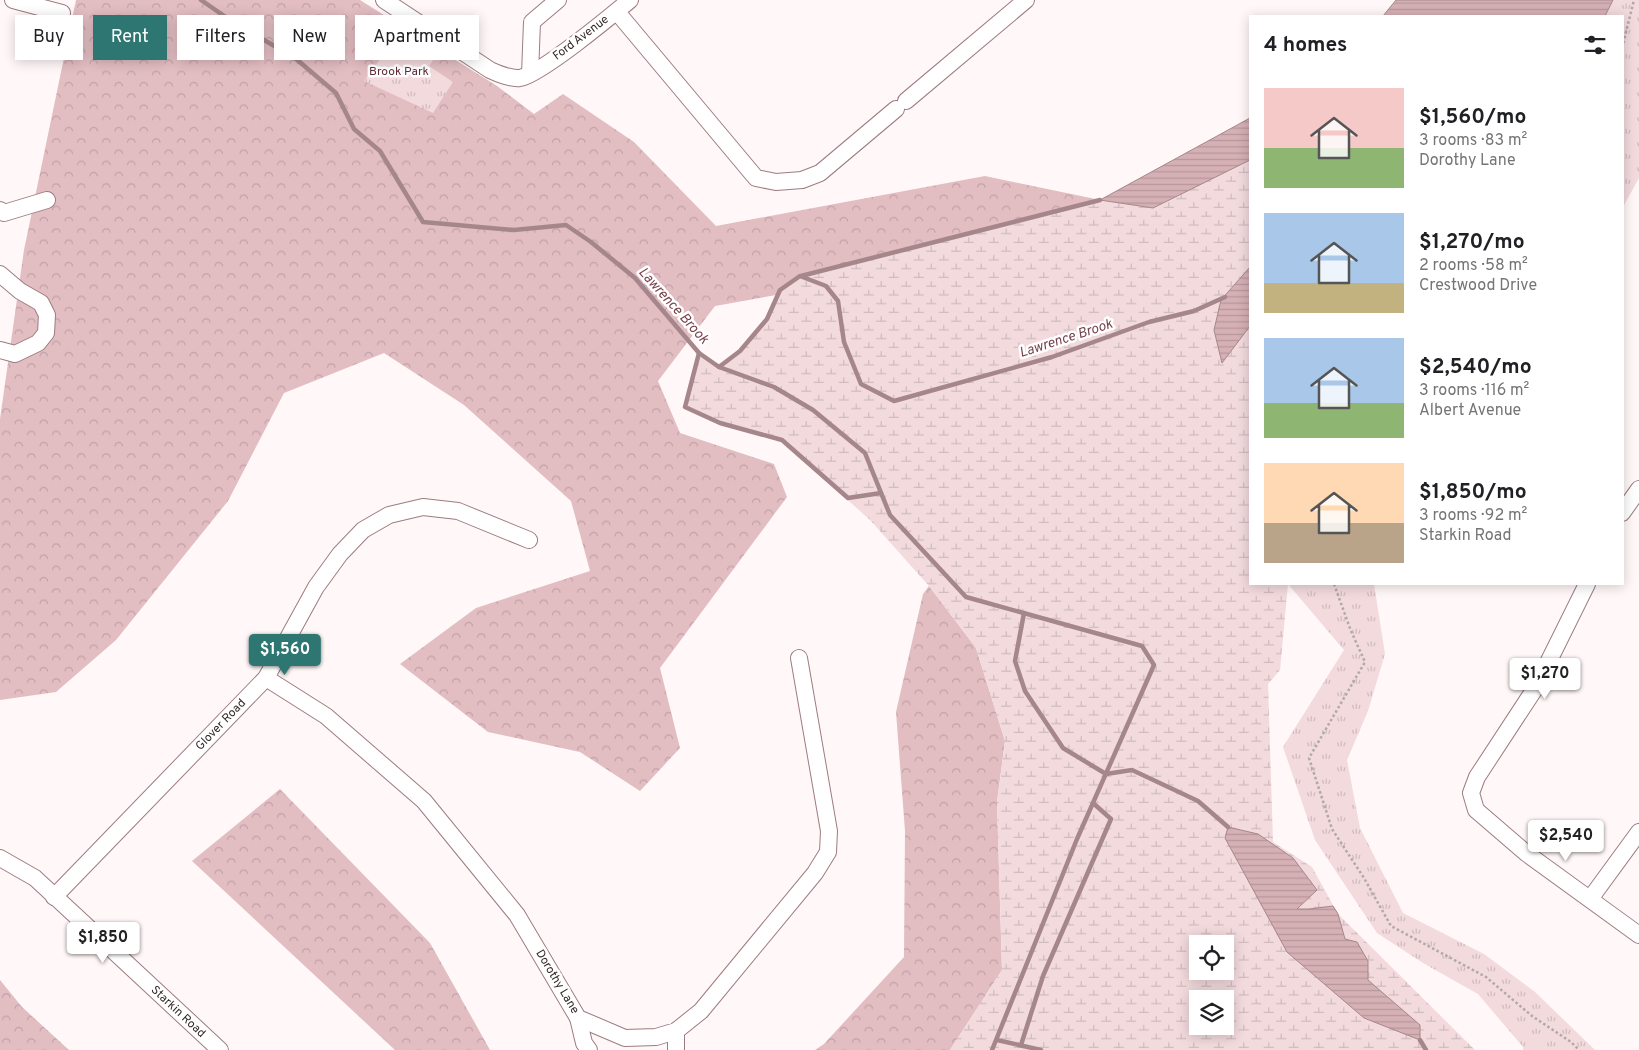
<!DOCTYPE html>
<meta charset="utf-8">
<style>
:root{--surface:#fff;--page:#f2f2f2;--text:#202124;--muted:#757577;--accent:#2d7671}
body{margin:0;font-family:Overpass,sans-serif;background:var(--page);color:var(--text);height:100vh;display:flex;flex-direction:column;font-size:19px;white-space:nowrap}
*{box-sizing:border-box;margin:0}
p{font-size:16px;color:var(--muted)}
.icon{flex:none;width:28px;height:28px;fill:none;stroke:currentColor;stroke-width:2;stroke-linecap:round;stroke-linejoin:round}
.map{position:relative;flex:1;overflow:hidden}
.drawer{position:absolute;left:1249px;top:15px;width:375px;height:570px;display:flex;flex-direction:column;background:var(--surface);border-radius:0px;box-shadow:0 2px 12px #0003}
.drawer>*{flex:none}
.top-card{position:absolute;left:15px;top:15px;width:475px;height:45px;display:flex;gap:10px}
.buttons{position:absolute;left:1189px;top:935px;display:grid;gap:10px}
.buttons a{display:grid;place-items:center;width:45px;height:45px;border-radius:0px;background:var(--surface);box-shadow:0 2px 12px #0003;font-size:25px}
.price{position:absolute;translate:-50% -42px;padding:0 11px;border-radius:5px;background:#fff;color:#222;font-size:16px;line-height:32px;filter:drop-shadow(0 1px 2px #0008)}
.price::after{content:'';position:absolute;left:50%;top:30px;width:15px;height:11px;margin-left:-8px;background:inherit;clip-path:polygon(0 0,100% 0,50% 100%)}
.price.selected{background:var(--accent);color:#fff}
ul{padding:0;list-style:none}
li{display:flex;align-items:center;gap:15px;height:125px;padding:0 15px}
li span{display:grid;place-items:center;flex:none;width:140px;height:100px;border-radius:0px;color:#555}
li>.icon{margin-inline-start:auto}
span .icon{width:60px;height:60px;fill:#fffc;stroke-width:1}
li b{font-size:21px}
h2{display:flex;justify-content:space-between;align-items:center;height:60px;padding:0 15px;font-size:21px}
.tag{padding:0 18px;border-radius:0px;background:var(--surface);box-shadow:0 2px 12px #0003;font-size:18px;line-height:45px}
.tag.selected{background:var(--accent);color:#fff}
.map>svg:first-child{display:block}
.forest{fill:url(#forest-crowns)}
.wetland{fill:url(#wetland-marsh);fill-rule:evenodd}
.park{fill:url(#park-tufts)}
.water{fill:url(#water-rules);stroke:#a5878b}
.lines{fill:none;stroke-linecap:round;stroke-linejoin:round}
.stream{stroke:#a5878b;stroke-width:4.5}
.minor-casing{stroke:#9d7c81;stroke-width:18}
.path{stroke:#b2a8a9;stroke-width:2.5;stroke-dasharray:2.5 2.5;stroke-linecap:butt}
.minor{stroke:#fff;stroke-width:16}
.labels{text-anchor:middle;dominant-baseline:central;stroke-width:5;stroke-linejoin:round;paint-order:stroke}
.street-label{font-size:12px;fill:#352829;stroke:#fff}
.park-label{font-size:12px;fill:#5e2c36;stroke:#fff}
.water-label{font-size:14px;font-style:italic;fill:#77424b;stroke:#fff}
</style>
<div class="map">
<svg width="1639" height="1050" viewBox="0 0 1639 1050">
<defs>
<pattern id="forest-crowns" width="20" height="18" patternUnits="userSpaceOnUse" patternTransform="scale(1.25)"><rect width="20" height="18" fill="#e2bdc2"/><path d="M2 6a3 3 0 1 1 6 0M12 15a3 3 0 1 1 6 0" fill="none" stroke="#c2a2a7"/></pattern>
<pattern id="wetland-marsh" width="20" height="14" patternUnits="userSpaceOnUse" patternTransform="scale(1.25)"><rect width="20" height="14" fill="#f2dadd"/><path d="M1 5h8M5 5V1M11 12h8M15 12V8" fill="none" stroke="#d0bbbe"/></pattern>
<pattern id="park-tufts" width="24" height="20" patternUnits="userSpaceOnUse" patternTransform="scale(1.25)"><rect width="24" height="20" fill="#f2dadd"/><path d="M3 7l-1-3M5 7V3M7 7l1-3M15 17l-1-3M17 17v-4M19 17l1-3" fill="none" stroke="#d0bbbe"/></pattern>
<pattern id="water-rules" width="6" height="5" patternUnits="userSpaceOnUse" patternTransform="scale(1.25)"><rect width="6" height="5" fill="#d5b0b5"/><path d="M0 2.5h6" fill="none" stroke="#b7979c"/></pattern>
</defs>
<rect width="100%" height="100%" fill="#fff7f8"/>
<g class="forest">
<polygon points="76,0 360,0 497,86 534,114 563,94 634,142 716,226 985,176 1100,200 826,286 715,306 658,381 680,433 774,464 787,497 660,668 680,748 640,791 580,752 488,732 400,664 476,608 590,571 571,501 464,405 384,353 284,393 228,501 116,640 56,692 0,700 0,419 24,250"/>
<polygon points="929,586 976,648 1005,741 997,802 1002,970 950,1050 815,1050 824,1044 904,957 905,831 896,712 923,594"/>
<polygon points="280,789 430,943 490,1050 395,1050 192,861"/>
<polygon points="0,980 22,1007 69,1050 0,1050"/>
</g>
<path class="wetland" d="M1250,160V267L1221,300L1214,330L1222,363L1250,326V584H1288L1280,670L1268,684L1273,842L1312,867L1338,914L1475,1050H950L1002,970L997,802L1005,741L976,648L929,586L871,521L782,440L720,423L685,407L699,353L720,367L740,351L767,319L780,290L800,276L1100,200L1153,208ZM1198,944H1225V971H1198ZM1198,999H1225V1026H1198Z"/>
<g class="park">
<polygon points="1613,0 1639,0 1639,178 1623,207 1622,16 1605,16"/>
<polygon points="393,42 417,57 425,48 433,51 436,56 429,66 453,82 433,113 364,81"/>
<polygon points="1288,584 1374,584 1385,654 1368,711 1347,760 1360,828 1403,913 1484,954 1535,992 1595,1050 1523,1050 1523,1047 1478,994 1423,963 1377,933 1315,840 1283,747 1344,650"/>
</g>
<g class="water">
<polygon points="1396,0 1613,0 1605,16 1383,16"/>
<polygon points="1250,118 1250,160 1153,208 1100,200"/>
<polygon points="1250,267 1250,326 1222,363 1214,330 1221,300"/>
<polygon points="1228,827 1258,834 1293,858 1317,890 1297,909 1309,909 1333,906 1338,914 1345,939 1357,942 1368,961 1368,980 1420,1025 1420,1040 1364,1018 1287,952 1225,838"/>
</g>
<g class="lines">
<g class="stream">
<polyline points="201,0 230,20 295,58 336,93 354,129 380,151 423,222 514,230 566,225 591,242 635,278 699,353 719,367 740,351 767,319 780,290 800,276 826,286 838,301 844,342 861,384 894,401 1052,357 1149,322 1194,311 1225,297"/>
<polyline points="801,276 1100,200"/>
<polyline points="699,353 685,407 720,423 782,440 848,498 881,493"/>
<polyline points="719,367 774,387 813,410 865,453 890,515 966,597 1142,646 1154,665 1077,839 992,1050"/>
<polyline points="1024,613 1015,661 1025,691 1063,748 1106,774 1132,770 1198,801 1228,827"/>
<polyline points="997,1040 1041,1050"/>
<polyline points="1420,1040 1426,1050"/>
<polyline points="1021,1045 1043,976 1111,819 1093,803"/>
</g>
<defs>
<g id="minor">
<polyline points="13,0 62,13 55,43"/>
<path d="M384,0L490,70C499,74 510,79 520,78C541,74 611,16 630,0"/>
<polyline points="617,12 756,178 776,182 802,180 820,173 896,109"/>
<polyline points="530,74 532,22 558,0"/>
<polyline points="906,101 1026,0"/>
<polyline points="0,210 4,213 47,200"/>
<polyline points="0,274 20,291 41,303 47,315 46,333 38,343 15,354 0,350"/>
<polyline points="1622,513 1639,489"/>
<polyline points="1587,584 1536,687 1477,777 1471,793 1476,810 1526,853 1639,935"/>
<polyline points="266,678 326,716 424,801 517,915 578,1018 625,1038 656,1037 676,1031 701,1011 815,873 828,852 829,831 799,658"/>
<polyline points="0,858 35,878 220,1050"/>
<polyline points="54,897 266,678 316,587 340,554 363,530 389,515 423,507 458,511 529,540"/>
<polyline points="1590,899 1639,832"/>
<polyline points="578,1018 584,1043 589,1050"/>
<polyline points="676,1050 676,1031"/>
</g>
</defs>
<use href="#minor" class="minor-casing"/>
<g class="path">
<polyline points="1622,48 1634,0"/>
<polyline points="1334,584 1351,631 1365,662 1309,758 1332,829 1364,878 1391,926 1486,977 1532,1016 1571,1042 1579,1050"/>
</g>
<use href="#minor" class="minor"/>
</g>
<g class="labels">
<g class="street-label">
<text transform="translate(581 38) rotate(-37)">Ford Avenue</text>
<text transform="translate(221 725) rotate(-46)">Glover Road</text>
<text transform="translate(557 982) rotate(59)">Dorothy Lane</text>
<text transform="translate(178 1012) rotate(43)">Starkin Road</text>
</g>
<g class="park-label">
<text x="399" y="72">Brook Park</text>
</g>
<g class="water-label">
<text transform="translate(673 306) rotate(48)">Lawrence Brook</text>
<text transform="translate(1066 339) rotate(-18)">Lawrence Brook</text>
</g>
</g>
</svg>
<div class="buttons">
<a><svg class="icon" aria-label="locate" viewBox="0 0 24 24"><circle cx="12" cy="12" r="6"/><path d="M12 2v4M12 18v4M2 12h4M18 12h4"/></svg></a>
<a><svg class="icon" aria-label="layers" viewBox="0 0 24 24"><path d="M12 4l9 5-9 5-9-5zM3 14l9 5 9-5"/></svg></a>
</div>
<b class="price selected" style="left:285px;top:676px">$1,560</b>
<b class="price" style="left:1545px;top:700px">$1,270</b>
<b class="price" style="left:1566px;top:862px">$2,540</b>
<b class="price" style="left:103px;top:964px">$1,850</b>
<div class="top-card">
<a class="tag">Buy</a>
<a class="tag selected">Rent</a>
<a class="tag">Filters</a>
<a class="tag">New</a>
<a class="tag">Apartment</a>
</div>
<section class="drawer">
<h2>4 homes<svg class="icon" aria-label="filters" viewBox="0 0 24 24"><path d="M4 7h16M4 17h16"/><circle cx="9" cy="7" r="2"/><circle cx="15" cy="17" r="2"/></svg></h2>
<ul>
<li><span style="background:linear-gradient(#f6c9c9 60%,#8fb573 0)"><svg class="icon" aria-label="home" viewBox="0 0 24 24"><path d="M3 11l9-7 9 7M6 9v11h12V9"/></svg></span><div><b>$1,560/mo</b><p>3 rooms · 83 m²</p><p>Dorothy Lane</p></div></li>
<li><span style="background:linear-gradient(#a9c7e8 70%,#c2b280 0)"><svg class="icon" aria-label="home" viewBox="0 0 24 24"><path d="M3 11l9-7 9 7M6 9v11h12V9"/></svg></span><div><b>$1,270/mo</b><p>2 rooms · 58 m²</p><p>Crestwood Drive</p></div></li>
<li><span style="background:linear-gradient(#a9c7e8 65%,#8fb573 0)"><svg class="icon" aria-label="home" viewBox="0 0 24 24"><path d="M3 11l9-7 9 7M6 9v11h12V9"/></svg></span><div><b>$2,540/mo</b><p>3 rooms · 116 m²</p><p>Albert Avenue</p></div></li>
<li><span style="background:linear-gradient(#ffd9b3 60%,#b9a48a 0)"><svg class="icon" aria-label="home" viewBox="0 0 24 24"><path d="M3 11l9-7 9 7M6 9v11h12V9"/></svg></span><div><b>$1,850/mo</b><p>3 rooms · 92 m²</p><p>Starkin Road</p></div></li>
</ul>
</section>
</div>
